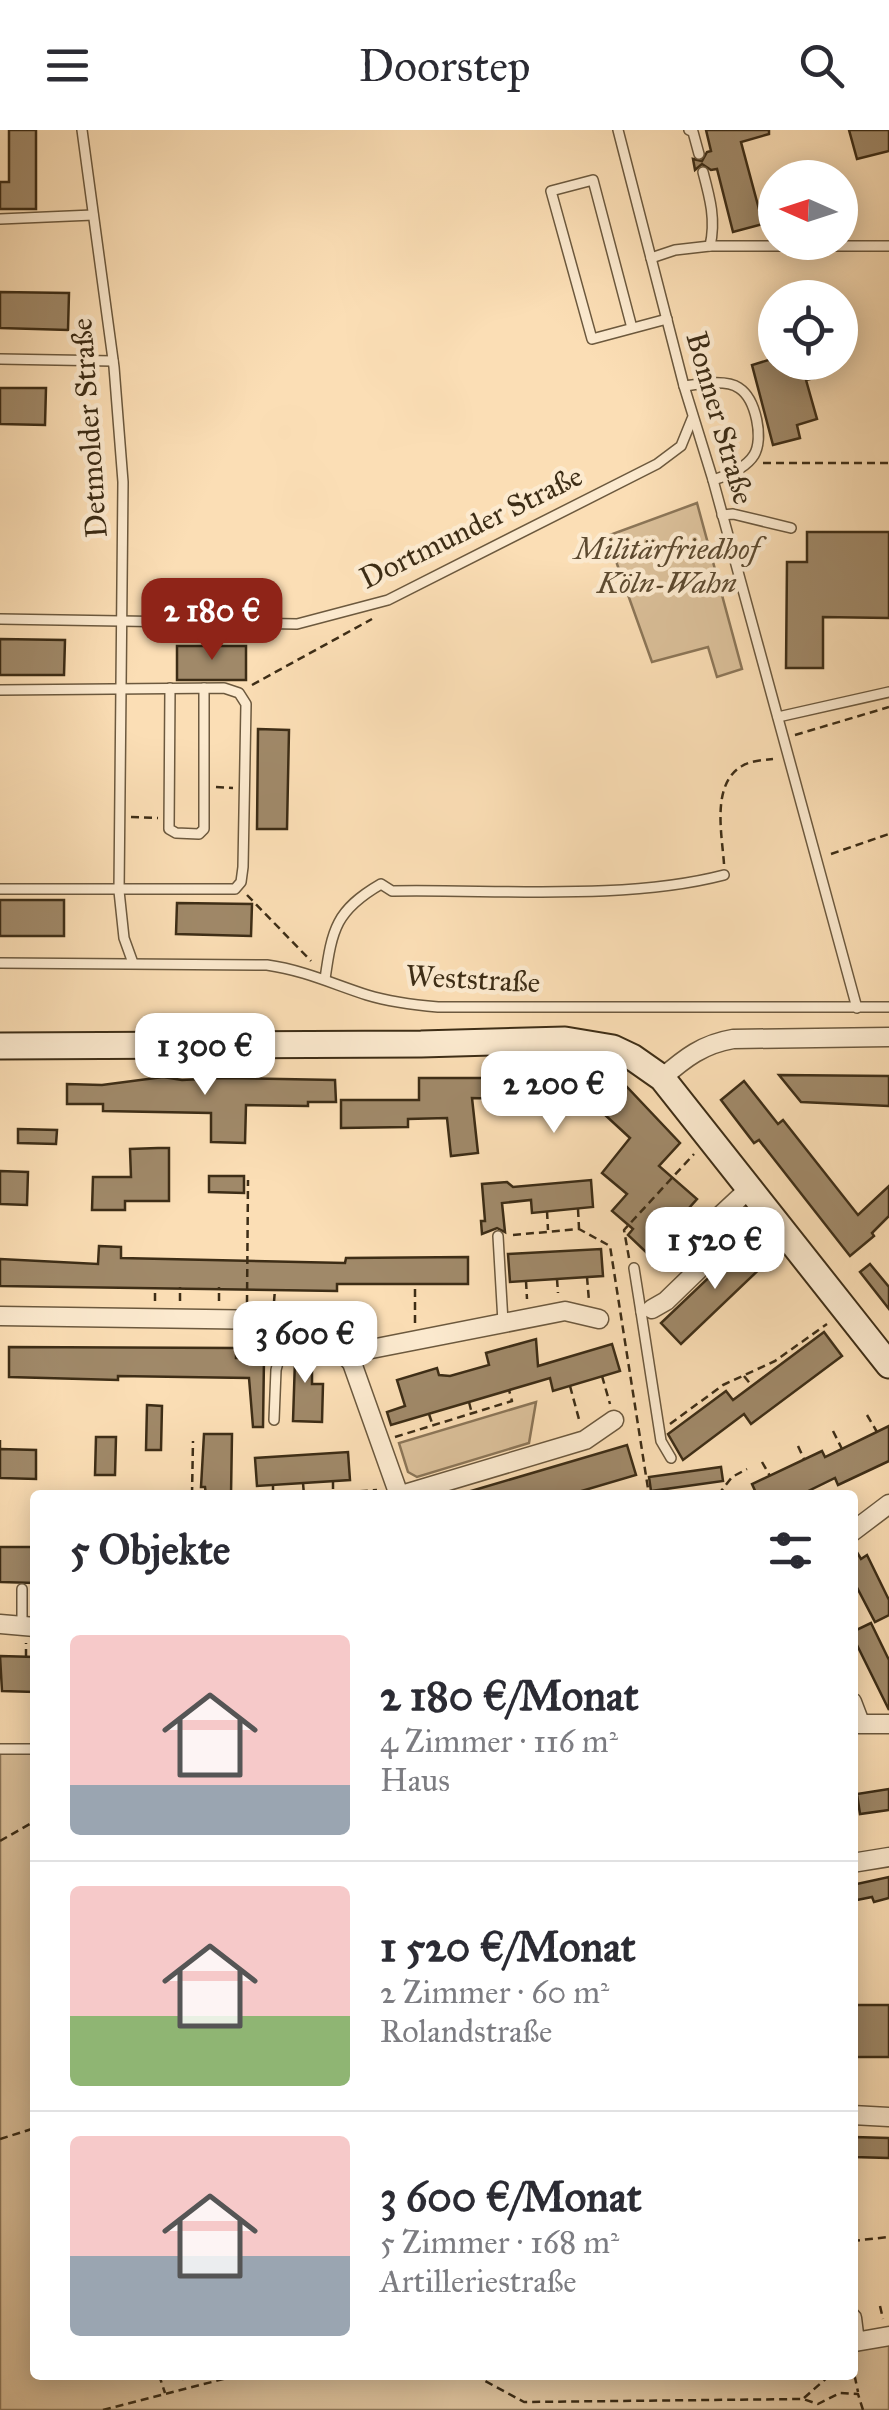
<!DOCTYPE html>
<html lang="de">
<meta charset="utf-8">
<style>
:root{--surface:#fff;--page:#f7f7f7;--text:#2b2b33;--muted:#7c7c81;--line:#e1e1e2;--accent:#8f2418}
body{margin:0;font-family:"IM FELL Great Primer",serif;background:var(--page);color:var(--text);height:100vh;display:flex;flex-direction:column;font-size:38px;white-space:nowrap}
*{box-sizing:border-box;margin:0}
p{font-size:32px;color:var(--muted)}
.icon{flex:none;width:55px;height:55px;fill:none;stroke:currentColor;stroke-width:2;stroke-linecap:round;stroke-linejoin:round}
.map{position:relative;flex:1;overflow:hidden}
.drawer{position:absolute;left:30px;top:1360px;width:828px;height:890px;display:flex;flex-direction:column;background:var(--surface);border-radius:10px;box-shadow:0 5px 25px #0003}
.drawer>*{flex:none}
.needle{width:65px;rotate:273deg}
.fabs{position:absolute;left:758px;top:30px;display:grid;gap:20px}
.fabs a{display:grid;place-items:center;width:100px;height:100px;border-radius:50%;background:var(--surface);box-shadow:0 5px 25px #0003;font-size:50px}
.price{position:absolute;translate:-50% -85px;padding:0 22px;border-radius:20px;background:#fff;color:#222;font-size:32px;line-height:65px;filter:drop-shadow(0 2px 5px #0008)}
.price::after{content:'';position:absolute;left:50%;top:60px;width:30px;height:22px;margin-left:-15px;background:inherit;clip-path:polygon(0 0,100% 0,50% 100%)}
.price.current{background:var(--accent);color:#fff}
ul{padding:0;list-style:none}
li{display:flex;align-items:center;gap:30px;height:250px;padding:0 40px}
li+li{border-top:2px solid var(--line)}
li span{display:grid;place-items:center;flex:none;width:280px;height:200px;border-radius:10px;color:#555}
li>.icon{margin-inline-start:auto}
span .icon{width:120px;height:120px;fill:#fffc;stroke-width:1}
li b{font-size:42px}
h2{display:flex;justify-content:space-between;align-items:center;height:120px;padding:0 40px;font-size:42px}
header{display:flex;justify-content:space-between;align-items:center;height:130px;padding:0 40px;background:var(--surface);font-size:45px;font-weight:600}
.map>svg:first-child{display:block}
.green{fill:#dbc09a;stroke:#8c7658;stroke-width:2.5}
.building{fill:#a08969;stroke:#3d2d16;stroke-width:2.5}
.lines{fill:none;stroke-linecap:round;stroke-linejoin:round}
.lane-casing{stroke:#6c593e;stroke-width:12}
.street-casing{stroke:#6c593e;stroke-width:21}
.secondary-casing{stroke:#3d2d16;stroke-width:29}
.path{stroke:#3d2d16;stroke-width:2.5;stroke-dasharray:8 5;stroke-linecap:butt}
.lane{stroke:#fceacf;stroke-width:9}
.street{stroke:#fceacf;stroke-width:18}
.secondary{stroke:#fceacf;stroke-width:25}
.labels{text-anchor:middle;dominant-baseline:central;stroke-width:9;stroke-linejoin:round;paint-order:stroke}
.street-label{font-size:30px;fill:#3d2d16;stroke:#fceacf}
.park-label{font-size:30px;font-style:italic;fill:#5d4a30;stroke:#fceacf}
</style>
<header><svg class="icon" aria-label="menu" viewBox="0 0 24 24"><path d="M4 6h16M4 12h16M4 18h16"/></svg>Doorstep<svg class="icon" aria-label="search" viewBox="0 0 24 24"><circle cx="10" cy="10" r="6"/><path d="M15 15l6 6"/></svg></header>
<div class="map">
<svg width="889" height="2280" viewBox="0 0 889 2280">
<rect width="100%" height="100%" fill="#fbdeb5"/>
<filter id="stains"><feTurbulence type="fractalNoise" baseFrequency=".002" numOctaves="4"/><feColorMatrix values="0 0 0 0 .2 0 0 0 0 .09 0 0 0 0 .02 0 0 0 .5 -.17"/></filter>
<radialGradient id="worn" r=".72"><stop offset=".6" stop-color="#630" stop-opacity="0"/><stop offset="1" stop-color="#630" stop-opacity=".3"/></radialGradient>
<g class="green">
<polygon points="697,373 742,539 717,547 708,517 652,532 607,406"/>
<polygon points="536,1272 529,1313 417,1347 408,1342 399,1313"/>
<polygon points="0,1623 35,1623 35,2245 181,2245 183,2249 196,2245 852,2245 853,2219 889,2213 889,2280 0,2280"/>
</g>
<g class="building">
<polygon points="9,0 36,0 36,79 0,79 0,52 9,52"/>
<polygon points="706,0 769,0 769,4 741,12 763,94 733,102 717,39 711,40 702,34 695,40 693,29 702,31 707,22 711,21"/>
<polygon points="849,0 889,0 889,21 857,29"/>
<polygon points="0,162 69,163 68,200 0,198"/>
<polygon points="775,228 775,232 823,232 826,245 806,250 817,289 797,295 800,308 773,315 752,235"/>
<polygon points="0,258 46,258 45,295 0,294"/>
<polygon points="807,402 889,402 889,488 823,487 823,538 786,538 787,432 807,432"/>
<polygon points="0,509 65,510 64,545 0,545"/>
<rect x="177" y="516" width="69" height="34"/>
<polygon points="258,599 289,600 287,699 257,699"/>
<rect x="0" y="770" width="64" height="36"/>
<polygon points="177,773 252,774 251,806 176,804"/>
<polygon points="488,939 492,947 575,949 576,956 610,950 613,971 627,957 680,1013 659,1036 697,1069 648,1124 628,1105 633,1099 612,1081 627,1064 602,1043 630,1008 603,983 577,984 577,979 505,977 505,969 472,968 478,1023 451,1026 447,988 408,989 408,997 341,998 341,970 419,970 419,948 484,948"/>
<polygon points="779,945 889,946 889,976 801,972"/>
<polygon points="163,947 182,950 221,948 335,950 336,972 308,972 308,976 246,975 245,1013 211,1012 211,983 103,981 103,974 67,974 67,954 102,955"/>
<polygon points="744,951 778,994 783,990 858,1085 889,1056 889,1086 872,1103 874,1106 850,1126 759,1010 754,1013 721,970"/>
<polygon points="18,999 57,1000 56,1014 18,1013"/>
<polygon points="158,1018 169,1018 169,1071 125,1071 125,1080 92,1080 93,1047 131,1047 130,1019"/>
<polygon points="0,1041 28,1042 27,1075 0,1074"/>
<polygon points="209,1046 244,1046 244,1063 209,1062"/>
<polygon points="591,1050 593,1077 532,1083 531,1070 502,1073 505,1102 497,1098 482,1104 481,1091 485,1091 482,1054 507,1052 513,1057"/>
<polygon points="754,1112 770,1129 681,1214 661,1193 743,1115 747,1119"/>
<polygon points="99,1116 121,1117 121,1128 345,1133 346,1128 468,1127 468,1154 337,1154 337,1161 0,1156 0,1129 98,1134"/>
<polygon points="601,1119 603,1146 510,1152 508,1124"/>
<polygon points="870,1134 889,1157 889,1179 860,1142"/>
<polygon points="824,1202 842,1226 751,1294 744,1284 683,1330 668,1304 726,1261 733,1270"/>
<polygon points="293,1208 312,1217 307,1242 312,1242 312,1254 323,1254 322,1292 293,1291 295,1230 287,1229"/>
<polygon points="536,1209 538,1236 612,1214 620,1241 553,1261 550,1248 391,1295 387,1282 405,1276 397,1250 437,1238 439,1245 450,1246 489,1235 486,1223"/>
<polygon points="9,1217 236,1218 236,1228 264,1228 263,1297 253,1297 249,1248 118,1246 118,1250 9,1247"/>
<polygon points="147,1275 162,1276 161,1320 146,1320"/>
<polygon points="889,1296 889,1331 838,1355 835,1348 800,1365 757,1365 752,1354 822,1321 825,1327"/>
<polygon points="204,1304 232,1304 231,1365 206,1365 205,1357 201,1357"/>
<polygon points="96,1307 116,1307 115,1345 95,1345"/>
<polygon points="627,1315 636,1345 568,1365 471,1365 471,1361"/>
<polygon points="0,1319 36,1320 36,1349 0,1348"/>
<polygon points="348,1322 350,1350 257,1356 255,1328"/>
<polygon points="721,1337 723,1351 651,1361 649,1347"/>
<polygon points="852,1414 861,1429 867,1425 889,1470 889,1485 875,1492 852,1448"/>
<polygon points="0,1417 35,1417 35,1453 0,1452"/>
<polygon points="871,1493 889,1530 889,1580 852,1505 852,1502"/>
<polygon points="0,1526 35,1527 35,1562 2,1561"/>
<polygon points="889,1659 889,1680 860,1684 857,1664"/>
<polygon points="889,1747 889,1768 874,1772 872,1767 852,1771 852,1755"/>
<rect x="852" y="1875" width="37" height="52"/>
<polygon points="854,2007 889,2008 889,2028 853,2027"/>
</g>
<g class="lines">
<defs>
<g id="lane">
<polyline points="82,0 114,237 123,352 119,761 124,808 133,833"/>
<polyline points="618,0 684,256 713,350 857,878"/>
<polyline points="689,0 693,2 699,24"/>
<path d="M703,42C710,68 716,90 710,116"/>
<polyline points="0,89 93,85"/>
<polyline points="651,128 675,120 710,116 889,116"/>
<polyline points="632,198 593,50 551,61 592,209 667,189"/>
<polyline points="0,229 113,231"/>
<path d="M684,256C700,254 726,249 739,258C756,269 764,309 754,325C746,338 726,346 713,350"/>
<polyline points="722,385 733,384 791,398"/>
<polyline points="0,489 297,494 388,470 657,334 681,316 692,289"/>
<polyline points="170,558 169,699 176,703 199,704 204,699 204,558"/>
<polyline points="0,560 224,558 239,563 246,574 243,737 241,752 235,759 0,759"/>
<polyline points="778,587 889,562"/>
<path d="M0,833L267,835C303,840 333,854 367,865C390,872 414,875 438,877H889"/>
<path d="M325,849C332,799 336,780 381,754L392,761C496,759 624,771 724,745"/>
<polyline points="498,1106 503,1192"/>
<polyline points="634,1138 641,1182"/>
<polyline points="652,1179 641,1182 661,1311 671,1328"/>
<polyline points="274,1290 276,1240 288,1194"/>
<polyline points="22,1496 22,1459"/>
<polyline points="0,1619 35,1619"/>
</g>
<g id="street">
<path d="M662,948C685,928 703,914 733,909L889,907"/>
<polyline points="652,1179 666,1171 698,1140 721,1085 750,1058"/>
<path d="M0,1186L274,1190C303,1197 332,1208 352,1233L399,1365"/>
<polyline points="342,1220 356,1222 565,1181 599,1189"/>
<polyline points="401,1365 585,1310 614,1290"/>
<polyline points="852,1402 889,1374"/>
<polyline points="0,1494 35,1497"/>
<polyline points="852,1572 860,1593"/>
<polyline points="852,1594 889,1594"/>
<polyline points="852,1733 889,1727"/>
<polyline points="852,1985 889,1987"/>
<polyline points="852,2188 855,2212 889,2206"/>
</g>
<polyline id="secondary" points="0,916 421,914 565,910 613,918 632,927 662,948 889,1235"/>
</defs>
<use href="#lane" class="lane-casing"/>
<use href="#street" class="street-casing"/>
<use href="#secondary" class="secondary-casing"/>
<g class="path">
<polyline points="763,333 889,333"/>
<polyline points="252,555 372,489"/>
<polyline points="795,605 889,577"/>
<polyline points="216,657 233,658"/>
<polyline points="131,687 158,688"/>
<polyline points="831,724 889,704"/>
<path d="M724,734C722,704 711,654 742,636C750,631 763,630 773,629"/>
<polyline points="247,765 311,831"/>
<polyline points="578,1079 579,1098"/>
<polyline points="547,1081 548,1100"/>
<polyline points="513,1105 579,1099 610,1116 649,1365"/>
<polyline points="629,1128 624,1100 694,1024"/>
<polyline points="587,1147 589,1171"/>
<polyline points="557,1149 558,1163"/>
<polyline points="526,1151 527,1169"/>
<polyline points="155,1171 155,1157"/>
<polyline points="180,1171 180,1157"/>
<polyline points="219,1171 219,1157"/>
<polyline points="274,1172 275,1159"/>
<polyline points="247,1173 248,1050"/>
<polyline points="415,1193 415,1153"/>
<polyline points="602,1246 610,1274"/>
<polyline points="744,1246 752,1256"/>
<polyline points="570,1256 580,1293"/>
<polyline points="469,1272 472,1284"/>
<polyline points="429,1284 433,1296"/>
<polyline points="867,1285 877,1302"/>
<polyline points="670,1294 723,1255 775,1231 827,1194"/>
<polyline points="833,1301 842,1319"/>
<polyline points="395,1307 512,1271 509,1260"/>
<polyline points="0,1310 0,1319"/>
<polyline points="798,1316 804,1329"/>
<polyline points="762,1332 770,1346"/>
<polyline points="333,1351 333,1363"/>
<polyline points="303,1353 304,1365"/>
<polyline points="273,1355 273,1365"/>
<polyline points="192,1365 193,1311"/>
<polyline points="308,1365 377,1360"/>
<polyline points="718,1365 732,1347 747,1339"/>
<polyline points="26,1527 26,1513"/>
<polyline points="0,1711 35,1691"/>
<polyline points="889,2008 889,2007"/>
<polyline points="0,2009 35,1998"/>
<polyline points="852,2111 889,2107"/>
<polyline points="880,2176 883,2189"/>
<polyline points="852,2233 858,2262"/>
<polyline points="159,2245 165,2263"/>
<polyline points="474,2245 524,2272 803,2269 818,2274 840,2263 858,2264 863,2280"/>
<polyline points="804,2268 830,2245"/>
<polyline points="103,2280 239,2245"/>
</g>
<use href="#lane" class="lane"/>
<use href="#street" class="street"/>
<use href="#secondary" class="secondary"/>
</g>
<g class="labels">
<g class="street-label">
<text transform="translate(720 288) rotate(74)">Bonner Straße</text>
<text transform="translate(89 298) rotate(-94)">Detmolder Straße</text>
<text transform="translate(471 397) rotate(-26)">Dortmunder Straße</text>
<text transform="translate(473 849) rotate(3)">Weststraße</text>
</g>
<g class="park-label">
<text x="667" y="419">Militärfriedhof<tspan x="667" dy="34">Köln-Wahn</tspan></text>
</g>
</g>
<rect width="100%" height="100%" filter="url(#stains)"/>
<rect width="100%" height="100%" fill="url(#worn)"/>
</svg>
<div class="fabs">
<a><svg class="needle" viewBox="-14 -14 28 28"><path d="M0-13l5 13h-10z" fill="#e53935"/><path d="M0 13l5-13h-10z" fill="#7c7c81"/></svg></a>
<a><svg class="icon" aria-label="locate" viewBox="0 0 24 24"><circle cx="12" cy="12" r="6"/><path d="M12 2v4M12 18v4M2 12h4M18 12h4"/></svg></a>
</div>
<b class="price current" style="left:212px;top:533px">2 180 €</b>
<b class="price" style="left:205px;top:968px">1 300 €</b>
<b class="price" style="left:554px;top:1006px">2 200 €</b>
<b class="price" style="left:715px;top:1162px">1 520 €</b>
<b class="price" style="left:305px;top:1256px">3 600 €</b>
<section class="drawer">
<h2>5 Objekte<svg class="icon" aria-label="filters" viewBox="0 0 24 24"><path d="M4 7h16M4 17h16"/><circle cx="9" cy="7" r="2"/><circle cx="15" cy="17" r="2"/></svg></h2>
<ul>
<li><span style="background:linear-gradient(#f6c9c9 75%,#9aa5b1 0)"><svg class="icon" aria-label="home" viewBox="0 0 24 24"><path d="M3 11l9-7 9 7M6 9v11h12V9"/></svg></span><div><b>2 180 €/Monat</b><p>4 Zimmer · 116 m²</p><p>Haus</p></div></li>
<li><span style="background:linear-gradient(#f6c9c9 65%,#8fb573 0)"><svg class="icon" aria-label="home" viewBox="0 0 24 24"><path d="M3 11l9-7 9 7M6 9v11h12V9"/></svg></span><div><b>1 520 €/Monat</b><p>2 Zimmer · 60 m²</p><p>Rolandstraße</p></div></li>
<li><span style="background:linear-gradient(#f6c9c9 60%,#9aa5b1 0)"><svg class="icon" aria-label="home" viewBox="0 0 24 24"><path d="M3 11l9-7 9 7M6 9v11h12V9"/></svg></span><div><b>3 600 €/Monat</b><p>5 Zimmer · 168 m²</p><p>Artilleriestraße</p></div></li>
</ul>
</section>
</div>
